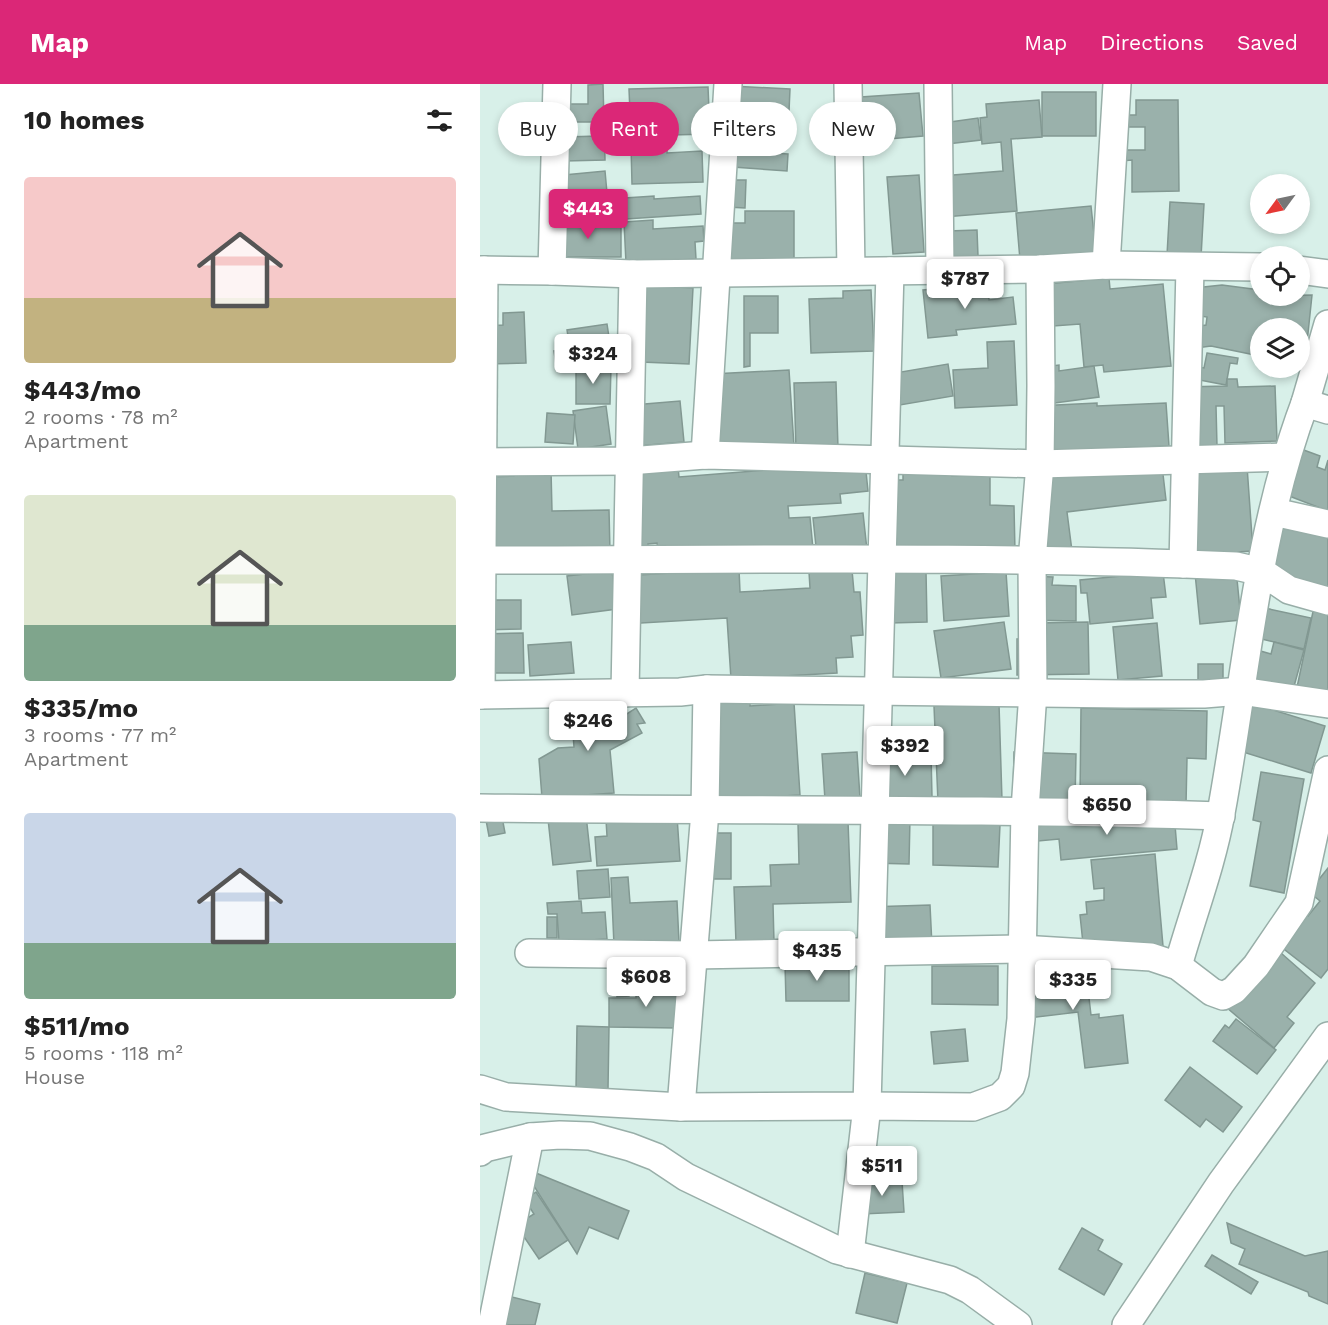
<!DOCTYPE html>
<meta charset="utf-8">
<style>
:root{--surface:#fff;--page:#f6f6f6;--text:#222;--muted:#767676;--accent:#db2777}
body{margin:0;font-family:"Work Sans",sans-serif;background:var(--page);color:var(--text);height:100vh;display:flex;flex-direction:column;font-size:22px;white-space:nowrap}
*{box-sizing:border-box;margin:0}
p{font-size:20px;color:var(--muted)}
.icon{flex:none;width:33px;height:33px;fill:none;stroke:currentColor;stroke-width:2;stroke-linecap:round;stroke-linejoin:round}
.map{position:relative;flex:1;overflow:hidden}
.details{display:flex;flex-direction:column;background:var(--surface);width:480px}
.details>*{flex:none}
.guide{position:absolute;left:18px;top:18px;width:570px;height:54px;display:flex;gap:12px}
.needle{width:39px;rotate:237deg}
.buttons{position:absolute;left:770px;top:90px;display:grid;gap:12px}
.buttons a{display:grid;place-items:center;width:60px;height:60px;border-radius:50%;background:var(--surface);box-shadow:0 3px 9px #0003;font-size:30px}
.price{position:absolute;translate:-50% -51px;padding:0 14px;border-radius:6px;background:#fff;color:#222;font-size:20px;line-height:39px;filter:drop-shadow(0 2px 3px #0008)}
.price::after{content:'';position:absolute;left:50%;top:36px;width:18px;height:14px;margin-left:-9px;background:inherit;clip-path:polygon(0 0,100% 0,50% 100%)}
.price.active{background:var(--accent);color:#fff}
ul{padding:0;list-style:none}
li{display:grid;align-content:center;gap:12px;height:318px;padding:0 24px}
li span{display:grid;place-items:center;height:186px;border-radius:6px;color:#555}
li>.icon{margin-inline-start:auto}
span .icon{width:108px;height:108px;fill:#fffc;stroke-width:1}
li b{font-size:26px}
h2{display:flex;justify-content:space-between;align-items:center;height:72px;padding:0 24px;font-size:26px}
.pill{padding:0 21px;border-radius:27px;background:var(--surface);box-shadow:0 3px 9px #0003;font-size:21px;line-height:54px}
.pill.active{background:var(--accent);color:#fff}
header{display:flex;align-items:center;gap:36px;box-sizing:border-box;height:84px;padding:0 30px;background:var(--accent);color:#fff}
header strong{font-size:28px}
nav{display:flex;gap:33px;margin-inline-start:auto;font-size:21px}
main{display:flex;flex:1;min-height:0}
.map>svg:first-child{display:block}
.building{fill:#9ab1ab;stroke:#829892;stroke-width:1.5}
.lines{fill:none;stroke-linecap:round;stroke-linejoin:round}
.minor-casing{stroke:#98aea8;stroke-width:30}
.minor{stroke:#fff;stroke-width:27}
</style>
<header>
<strong>Map</strong>
<nav><a>Map</a><a>Directions</a><a>Saved</a></nav>
</header>
<main>
<section class="details">
<h2>10 homes<svg class="icon" aria-label="filters" viewBox="0 0 24 24"><path d="M4 7h16M4 17h16"/><circle cx="9" cy="7" r="2"/><circle cx="15" cy="17" r="2"/></svg></h2>
<ul>
<li><span style="background:linear-gradient(#f6c9c9 65%,#c2b280 0)"><svg class="icon" aria-label="home" viewBox="0 0 24 24"><path d="M3 11l9-7 9 7M6 9v11h12V9"/></svg></span><div><b>$443/mo</b><p>2 rooms · 78 m²</p><p>Apartment</p></div></li>
<li><span style="background:linear-gradient(#dfe7d0 70%,#7fa58c 0)"><svg class="icon" aria-label="home" viewBox="0 0 24 24"><path d="M3 11l9-7 9 7M6 9v11h12V9"/></svg></span><div><b>$335/mo</b><p>3 rooms · 77 m²</p><p>Apartment</p></div></li>
<li><span style="background:linear-gradient(#c9d6e8 70%,#7fa58c 0)"><svg class="icon" aria-label="home" viewBox="0 0 24 24"><path d="M3 11l9-7 9 7M6 9v11h12V9"/></svg></span><div><b>$511/mo</b><p>5 rooms · 118 m²</p><p>House</p></div></li>
</ul>
</section>
<div class="map">
<svg width="848" height="1241" viewBox="0 0 848 1241">
<rect width="100%" height="100%" fill="#d8f0e9"/>
<g class="building">
<polygon points="123,0 125,76 85,77 85,53 119,52 119,38 82,38 82,20 108,20 108,1"/>
<polygon points="251,2 310,5 308,50 249,47"/>
<polygon points="228,3 230,50 151,52 149,5"/>
<rect x="562" y="8" width="54" height="44"/>
<polygon points="439,9 443,52 385,57 381,13"/>
<polygon points="559,16 562,53 531,55 537,127 464,133 461,92 523,87 521,58 502,60 500,34 507,33 506,20"/>
<polygon points="656,16 698,16 699,107 652,108 652,76 641,77 641,66 665,66 665,43 637,43 637,31 656,31"/>
<polygon points="498,34 501,56 459,61 456,40"/>
<polygon points="187,60 187,69 222,67 223,98 152,100 151,61"/>
<polygon points="254,67 308,70 307,87 253,83"/>
<polygon points="125,87 129,131 87,134 84,91"/>
<polygon points="439,91 444,168 413,170 407,93"/>
<polygon points="248,96 266,96 265,124 247,123"/>
<polygon points="174,112 174,115 220,112 221,130 146,135 145,114"/>
<polygon points="690,118 724,120 721,173 687,171"/>
<polygon points="611,122 616,169 540,176 536,129"/>
<polygon points="265,127 314,127 314,180 241,179 241,139 265,139"/>
<polygon points="173,136 173,145 223,142 224,157 215,158 216,175 146,179 144,138"/>
<rect x="76" y="138" width="65" height="35"/>
<polygon points="497,146 498,172 469,173 468,147"/>
<polygon points="629,194 630,205 683,200 691,282 624,288 623,281 604,283 600,240 573,242 555,201"/>
<polygon points="507,200 509,216 533,213 536,240 476,246 477,251 448,254 443,206"/>
<polygon points="165,201 213,204 209,280 161,278"/>
<polygon points="742,201 780,206 780,212 832,211 825,278 819,278 819,244 780,244 780,272 731,262 709,265 706,244 726,241 727,233 709,230 705,205"/>
<polygon points="391,206 394,267 331,269 329,215 363,214 363,207"/>
<polygon points="264,212 298,212 298,249 270,249 270,282 264,283"/>
<polygon points="44,228 46,279 4,280 2,242 23,241 23,229"/>
<polygon points="127,240 133,279 93,284 87,246"/>
<polygon points="534,257 537,321 475,324 473,286 508,284 507,258"/>
<polygon points="85,266 87,280 76,281 74,267"/>
<polygon points="727,269 758,274 757,280 750,279 746,301 714,295 717,283 724,284"/>
<polygon points="468,280 473,312 414,322 409,290"/>
<polygon points="579,281 579,287 614,282 619,313 560,321 555,284"/>
<polygon points="96,283 131,283 130,320 96,320"/>
<polygon points="309,286 314,362 237,367 232,290"/>
<polygon points="747,295 757,295 758,303 795,302 797,357 745,359 744,322 736,322 737,362 705,363 702,303 747,302"/>
<polygon points="356,298 358,364 316,365 314,299"/>
<polygon points="200,317 204,358 157,362 153,321"/>
<polygon points="617,319 617,322 686,319 689,362 558,367 556,322"/>
<polygon points="126,322 131,360 98,365 93,327"/>
<polygon points="67,329 95,331 93,360 65,358"/>
<polygon points="821,365 840,372 837,383 845,386 848,376 848,427 804,410"/>
<polygon points="681,373 686,416 587,428 592,467 559,471 548,390"/>
<polygon points="385,378 388,407 360,410 361,419 308,422 309,434 330,433 333,465 179,473 177,459 168,460 169,469 149,470 142,387 198,383 199,393"/>
<polygon points="423,382 472,382 472,392 484,392 484,387 510,386 510,421 534,422 535,468 402,468 408,396 423,396"/>
<polygon points="767,382 773,467 705,471 699,388"/>
<polygon points="34,386 71,386 72,427 129,426 130,468 1,469 2,393 34,392"/>
<polygon points="383,429 387,466 337,472 333,434"/>
<polygon points="801,444 848,453 848,505 791,494"/>
<polygon points="259,485 260,508 330,504 329,488 372,486 374,508 380,508 383,551 371,552 373,573 356,574 357,589 251,595 247,534 144,540 141,492"/>
<polygon points="756,485 761,536 720,540 715,489"/>
<polygon points="132,487 137,525 92,531 87,492"/>
<polygon points="446,487 447,538 410,539 409,488"/>
<polygon points="526,488 529,532 464,537 461,492"/>
<polygon points="683,488 686,513 671,514 673,534 610,540 607,509 601,509 600,496"/>
<polygon points="547,492 573,493 572,501 596,502 596,537 547,536"/>
<polygon points="13,516 41,516 41,545 0,546"/>
<polygon points="780,523 831,534 824,565 773,553"/>
<polygon points="834,523 848,526 848,615 816,608"/>
<polygon points="524,538 531,585 461,594 454,547"/>
<polygon points="608,538 609,590 537,591 537,555 557,554 557,539"/>
<polygon points="677,539 682,592 638,596 633,543"/>
<polygon points="43,549 44,589 0,589 0,550"/>
<polygon points="91,558 94,589 50,592 48,561"/>
<polygon points="794,558 824,566 813,606 763,593 770,564 791,570"/>
<rect x="718" y="580" width="25" height="17"/>
<polygon points="270,615 270,622 314,619 320,711 224,717 217,618"/>
<polygon points="761,616 845,642 831,689 747,663"/>
<polygon points="133,617 134,635 143,651 142,633 156,624 165,639 157,640 162,649 130,666 134,709 62,714 59,675 78,664 94,663 91,623 96,620"/>
<polygon points="519,620 522,716 458,718 454,622"/>
<polygon points="601,624 727,627 726,675 707,674 706,721 609,718 610,715 600,715"/>
<polygon points="377,668 380,714 345,716 342,670"/>
<polygon points="534,668 596,670 595,718 533,716"/>
<polygon points="451,669 452,713 396,714 396,678 424,677 424,670"/>
<polygon points="781,688 824,695 804,809 770,802 781,738 773,736"/>
<polygon points="694,729 697,765 581,776 579,755 536,759 534,745"/>
<polygon points="106,731 111,777 73,781 68,735"/>
<polygon points="197,732 200,777 117,782 115,753 127,752 126,736"/>
<polygon points="22,733 25,749 9,752 6,736"/>
<polygon points="404,734 430,734 429,780 390,779"/>
<polygon points="368,737 371,818 293,820 294,858 256,859 254,803 291,802 290,781 319,780 318,739"/>
<polygon points="453,740 520,741 518,783 453,781"/>
<polygon points="220,749 251,749 251,795 224,795"/>
<polygon points="675,770 683,862 604,869 600,831 607,830 606,818 624,816 624,804 614,805 611,776"/>
<polygon points="848,784 848,885 841,894 800,862 825,830 828,832 840,817 829,808"/>
<polygon points="128,785 130,813 99,815 97,787"/>
<polygon points="148,793 150,819 197,817 199,858 134,861 131,794"/>
<polygon points="101,817 102,829 125,828 127,855 79,858 77,830 68,830 67,819"/>
<polygon points="450,821 452,862 389,864 388,823"/>
<rect x="67" y="833" width="10" height="21"/>
<polygon points="801,869 835,899 807,933 814,939 794,964 746,923"/>
<polygon points="305,880 369,880 369,917 306,917"/>
<polygon points="605,880 611,931 619,930 619,934 643,931 648,979 605,984 598,928 540,935 534,888"/>
<polygon points="452,882 518,882 518,921 452,920"/>
<polygon points="149,892 149,912 137,913 136,893"/>
<polygon points="156,900 197,900 197,944 129,943 129,914 156,914"/>
<polygon points="756,935 796,966 777,990 733,957 745,941 749,944"/>
<polygon points="97,942 129,943 128,1005 96,1005"/>
<polygon points="485,945 488,977 454,980 451,948"/>
<polygon points="710,983 762,1023 743,1048 726,1035 720,1043 685,1016"/>
<polygon points="56,1089 149,1127 138,1155 109,1143 97,1170 52,1099"/>
<polygon points="422,1097 424,1128 382,1130 381,1098"/>
<polygon points="56,1108 88,1156 59,1175 36,1141 54,1130 45,1116"/>
<polygon points="747,1139 825,1172 848,1167 848,1220 829,1212 828,1208 759,1180 765,1165 751,1159"/>
<polygon points="602,1144 623,1156 618,1166 642,1180 624,1211 579,1185"/>
<polygon points="732,1171 778,1198 771,1210 725,1182"/>
<polygon points="385,1189 427,1199 417,1239 376,1229"/>
<polygon points="24,1211 60,1220 55,1241 17,1241"/>
</g>
<g class="lines">
<defs>
<g id="minor">
<polyline points="77,0 72,187 153,190 560,185 626,181 780,183"/>
<polyline points="368,0 371,187"/>
<polyline points="458,0 460,186"/>
<polyline points="626,181 637,0"/>
<polyline points="0,186 72,187"/>
<polyline points="819,186 848,190"/>
<polyline points="825,319 848,240"/>
<polyline points="225,371 248,0"/>
<polyline points="0,378 149,377 225,371 560,380 805,373"/>
<polyline points="794,428 848,440"/>
<path d="M0,476C252,476 504,471 756,482L782,488L809,506L848,517"/>
<polyline points="703,480 710,183"/>
<polyline points="145,609 153,190"/>
<polyline points="0,611 200,608 227,605 646,610 724,610 761,607 848,620"/>
<polyline points="1,611 4,186"/>
<path d="M0,724C247,727 494,724 741,732"/>
<polyline points="49,869 213,871 541,865 671,873 698,882 732,908 743,912 754,906 776,882 819,819 848,686"/>
<path d="M698,882C712,832 732,780 741,729C766,593 776,449 825,319L848,326"/>
<polyline points="0,1005 26,1013 201,1023 387,1022 410,187"/>
<polyline points="201,1023 225,727 227,605"/>
<polyline points="0,1068 5,1064 50,1053 80,1051 110,1052 150,1063 176,1073 206,1093 357,1166 470,1196 490,1206 538,1241"/>
<polyline points="370,1170 387,1022 493,1023 520,1013 531,1002 535,989 541,935 545,726 553,608 552,477 560,380 561,302 560,185"/>
<polyline points="12,1241 50,1053"/>
<polyline points="646,1241 741,1099 848,952"/>
</g>
</defs>
<use href="#minor" class="minor-casing"/>
<use href="#minor" class="minor"/>
</g>
</svg>
<div class="buttons">
<a><svg class="needle" viewBox="-14 -14 28 28"><path d="M0-13l5 13h-10z" fill="#e53935"/><path d="M0 13l5-13h-10z" fill="#767676"/></svg></a>
<a><svg class="icon" aria-label="locate" viewBox="0 0 24 24"><circle cx="12" cy="12" r="6"/><path d="M12 2v4M12 18v4M2 12h4M18 12h4"/></svg></a>
<a><svg class="icon" aria-label="layers" viewBox="0 0 24 24"><path d="M12 4l9 5-9 5-9-5zM3 14l9 5 9-5"/></svg></a>
</div>
<b class="price active" style="left:108px;top:156px">$443</b>
<b class="price" style="left:485px;top:226px">$787</b>
<b class="price" style="left:113px;top:301px">$324</b>
<b class="price" style="left:108px;top:668px">$246</b>
<b class="price" style="left:425px;top:693px">$392</b>
<b class="price" style="left:627px;top:752px">$650</b>
<b class="price" style="left:337px;top:898px">$435</b>
<b class="price" style="left:166px;top:924px">$608</b>
<b class="price" style="left:593px;top:927px">$335</b>
<b class="price" style="left:402px;top:1113px">$511</b>
<div class="guide">
<a class="pill">Buy</a>
<a class="pill active">Rent</a>
<a class="pill">Filters</a>
<a class="pill">New</a>
</div>
</div>
</main>
